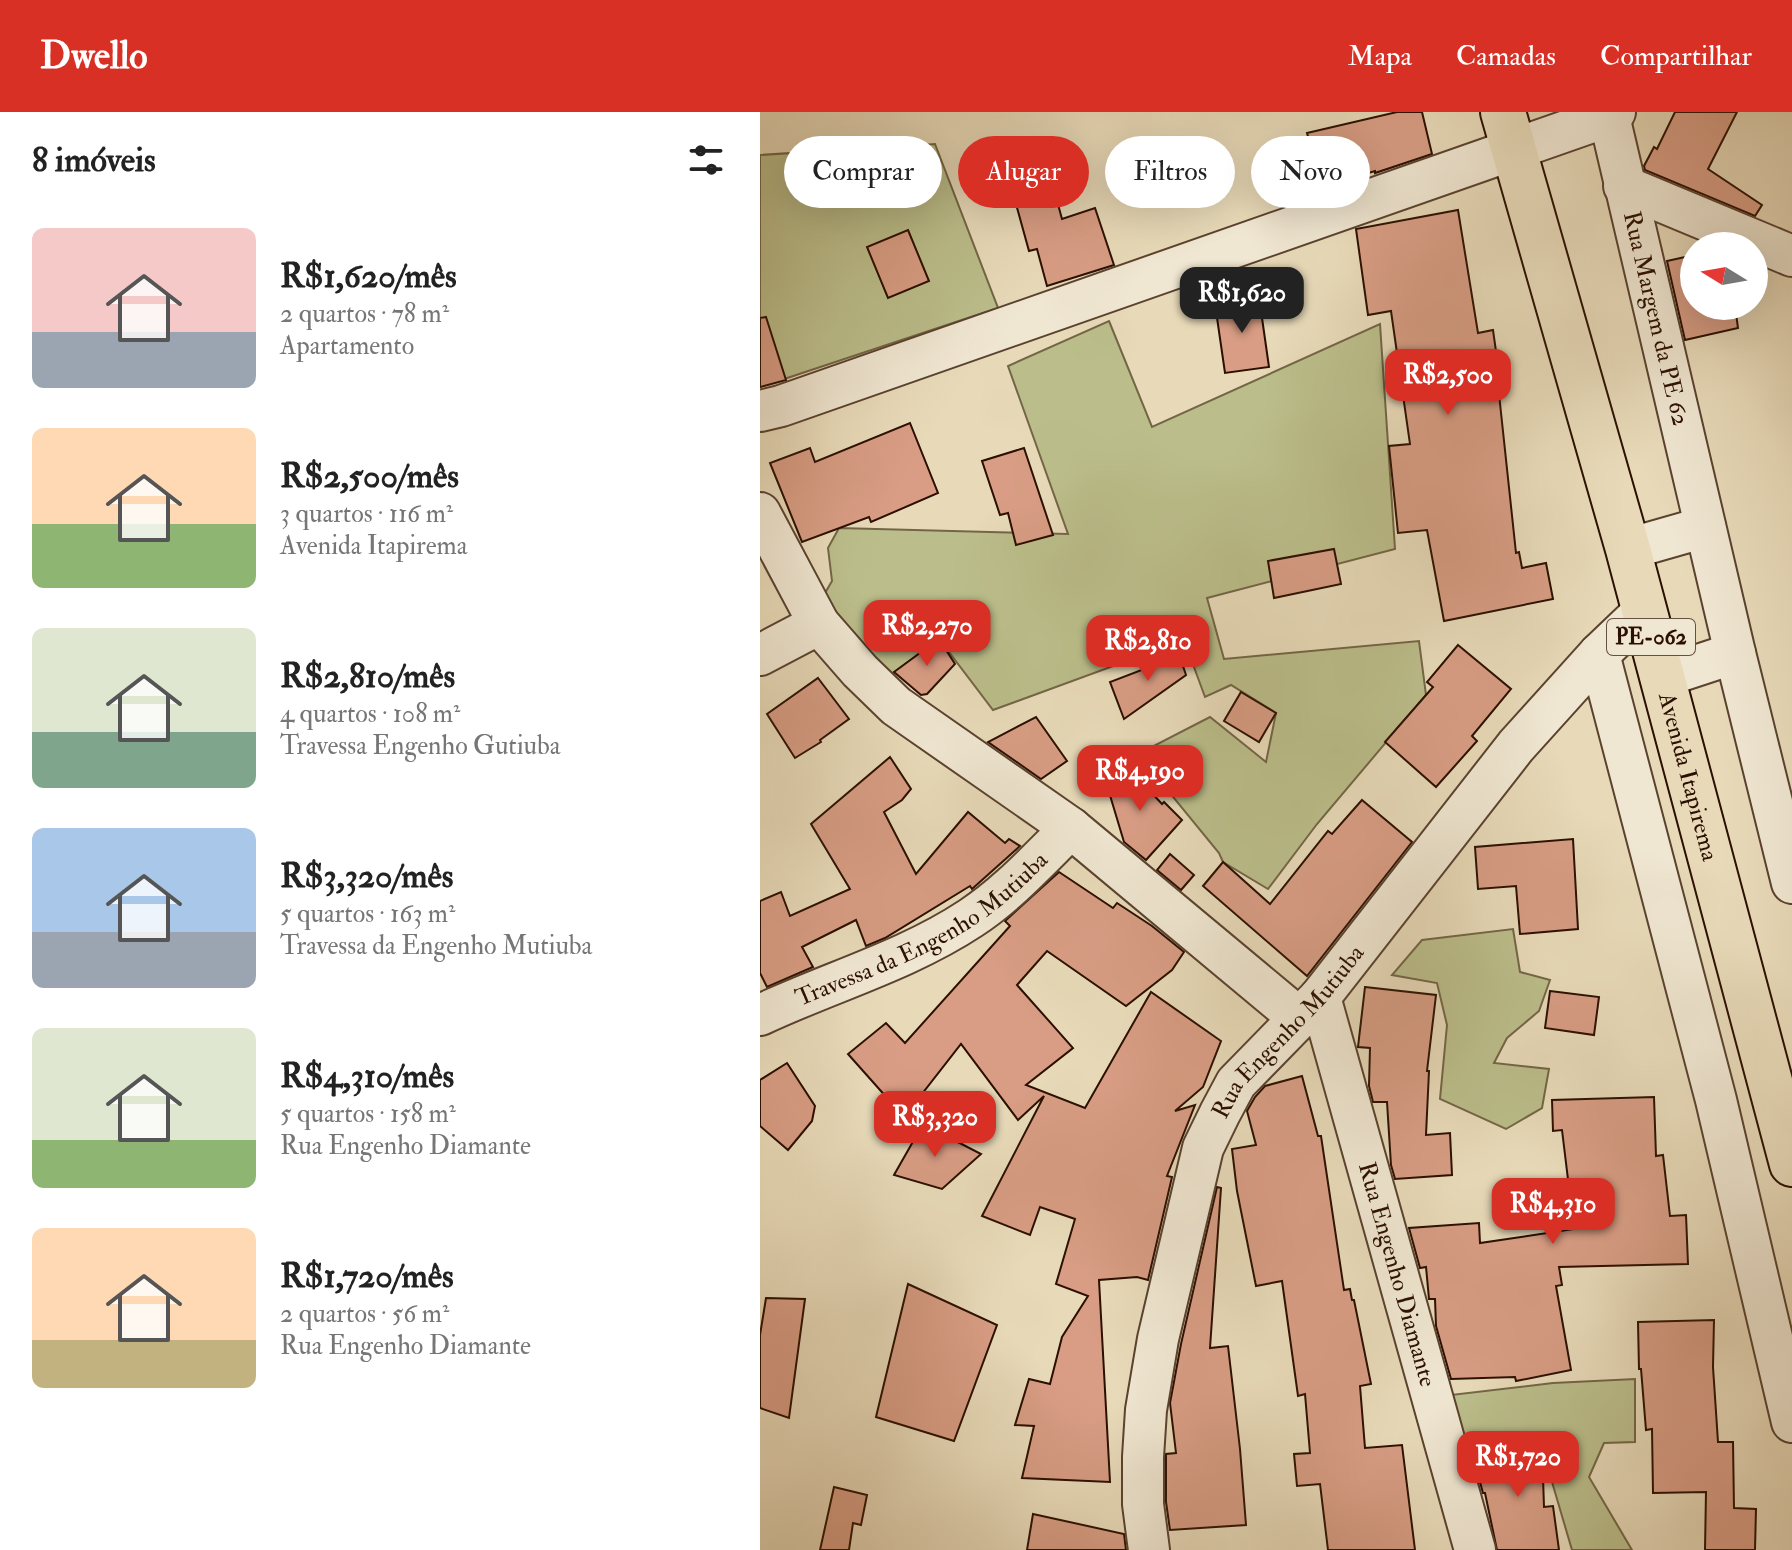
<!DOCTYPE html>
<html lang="pt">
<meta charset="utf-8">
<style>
:root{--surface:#fff;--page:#f6f6f6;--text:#222;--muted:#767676;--accent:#d93025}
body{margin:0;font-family:"IM FELL Double Pica",serif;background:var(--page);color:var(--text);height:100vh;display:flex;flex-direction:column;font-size:30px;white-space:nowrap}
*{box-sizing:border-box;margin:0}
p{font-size:26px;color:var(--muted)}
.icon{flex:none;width:44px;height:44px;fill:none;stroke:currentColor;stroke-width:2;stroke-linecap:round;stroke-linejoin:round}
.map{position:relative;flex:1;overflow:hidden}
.details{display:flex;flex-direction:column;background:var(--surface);width:760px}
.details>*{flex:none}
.banner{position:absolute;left:24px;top:24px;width:760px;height:72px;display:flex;gap:16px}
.needle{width:52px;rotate:281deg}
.fabs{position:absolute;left:920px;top:120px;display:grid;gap:16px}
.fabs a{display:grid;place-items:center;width:88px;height:88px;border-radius:50%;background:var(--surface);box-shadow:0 8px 32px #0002;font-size:40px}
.price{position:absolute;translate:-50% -68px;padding:0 18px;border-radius:16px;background:var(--accent);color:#fff;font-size:26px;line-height:52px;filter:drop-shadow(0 2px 4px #0008)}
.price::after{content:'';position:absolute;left:50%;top:48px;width:24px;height:18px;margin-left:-12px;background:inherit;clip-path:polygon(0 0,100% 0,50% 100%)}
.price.selected{background:#222;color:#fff}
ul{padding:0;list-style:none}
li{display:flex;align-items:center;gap:24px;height:200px;padding:0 32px}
li span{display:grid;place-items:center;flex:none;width:224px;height:160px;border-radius:12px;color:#555}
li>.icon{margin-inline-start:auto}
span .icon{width:96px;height:96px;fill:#fffc;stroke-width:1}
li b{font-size:34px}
h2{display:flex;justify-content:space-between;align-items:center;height:96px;padding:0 32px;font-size:34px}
.chip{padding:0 28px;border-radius:36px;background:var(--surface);box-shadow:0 8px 32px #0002;font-size:28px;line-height:72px}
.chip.selected{background:var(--accent);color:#fff}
header{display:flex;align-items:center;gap:48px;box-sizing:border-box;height:112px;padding:0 40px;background:var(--accent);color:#fff}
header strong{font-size:38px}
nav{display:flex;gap:44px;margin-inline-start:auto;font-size:28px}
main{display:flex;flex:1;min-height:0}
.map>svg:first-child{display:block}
.green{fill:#bbbe8b;stroke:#736646;stroke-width:2}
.building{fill:#d89d84;stroke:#2b0f01;stroke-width:2}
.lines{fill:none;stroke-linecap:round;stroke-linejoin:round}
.minor-casing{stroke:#5a422f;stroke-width:44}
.major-casing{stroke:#2b0f01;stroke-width:48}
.minor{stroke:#f0e7d2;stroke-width:40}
.major{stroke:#e8dab9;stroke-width:44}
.labels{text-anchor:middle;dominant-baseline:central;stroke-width:6;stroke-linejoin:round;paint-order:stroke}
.shield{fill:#f0e7d2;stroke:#665040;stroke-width:2}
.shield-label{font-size:22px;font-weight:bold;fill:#2b0f01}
.street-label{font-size:24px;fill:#2b0f01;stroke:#f0e7d2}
</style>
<header>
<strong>Dwello</strong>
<nav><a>Mapa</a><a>Camadas</a><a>Compartilhar</a></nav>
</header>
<main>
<section class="details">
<h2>8 imóveis<svg class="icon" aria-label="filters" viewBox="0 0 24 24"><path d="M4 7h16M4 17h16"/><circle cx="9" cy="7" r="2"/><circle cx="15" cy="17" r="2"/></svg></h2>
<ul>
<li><span style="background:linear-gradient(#f6c9c9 65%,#9aa5b1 0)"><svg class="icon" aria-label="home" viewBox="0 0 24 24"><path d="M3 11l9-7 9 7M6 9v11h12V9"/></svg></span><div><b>R$1,620/mês</b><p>2 quartos · 78 m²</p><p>Apartamento</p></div></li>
<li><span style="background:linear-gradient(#ffd9b3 60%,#8fb573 0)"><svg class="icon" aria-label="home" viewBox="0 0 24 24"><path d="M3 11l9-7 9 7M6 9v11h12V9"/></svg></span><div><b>R$2,500/mês</b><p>3 quartos · 116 m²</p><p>Avenida Itapirema</p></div></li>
<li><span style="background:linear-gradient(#dfe7d0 65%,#7fa58c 0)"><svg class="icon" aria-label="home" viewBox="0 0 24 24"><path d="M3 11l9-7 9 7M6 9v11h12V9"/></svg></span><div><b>R$2,810/mês</b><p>4 quartos · 108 m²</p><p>Travessa Engenho Gutiuba</p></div></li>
<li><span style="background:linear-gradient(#a9c7e8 65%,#9aa5b1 0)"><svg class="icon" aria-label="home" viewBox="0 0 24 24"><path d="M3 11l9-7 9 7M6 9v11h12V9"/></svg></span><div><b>R$3,320/mês</b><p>5 quartos · 163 m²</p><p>Travessa da Engenho Mutiuba</p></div></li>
<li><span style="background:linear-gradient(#dfe7d0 70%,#8fb573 0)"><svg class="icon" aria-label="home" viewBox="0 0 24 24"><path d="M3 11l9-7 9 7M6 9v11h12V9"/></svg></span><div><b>R$4,310/mês</b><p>5 quartos · 158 m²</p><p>Rua Engenho Diamante</p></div></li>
<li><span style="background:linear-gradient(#ffd9b3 70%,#c2b280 0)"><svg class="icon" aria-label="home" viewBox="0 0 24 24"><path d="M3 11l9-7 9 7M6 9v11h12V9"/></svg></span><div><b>R$1,720/mês</b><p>2 quartos · 56 m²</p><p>Rua Engenho Diamante</p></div></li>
</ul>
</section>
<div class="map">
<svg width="1032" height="1438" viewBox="0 0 1032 1438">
<rect width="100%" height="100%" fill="#e8dab9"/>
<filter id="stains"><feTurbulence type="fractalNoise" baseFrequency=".0025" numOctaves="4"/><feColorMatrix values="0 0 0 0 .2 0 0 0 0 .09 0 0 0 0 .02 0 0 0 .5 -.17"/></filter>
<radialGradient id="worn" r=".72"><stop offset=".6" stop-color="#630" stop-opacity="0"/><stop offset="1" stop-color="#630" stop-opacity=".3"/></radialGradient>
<g class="green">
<polygon points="175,32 238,196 0,275 0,43"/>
<polygon points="349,209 392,315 620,212 635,437 447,486 464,547 659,529 666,583 557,712 508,777 463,750 459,741 378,642 450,605 506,650 516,601 471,573 445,585 424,528 233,598 179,527 127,566 61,488 72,469 68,436 79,416 308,422 248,254"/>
<polygon points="753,817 760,860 790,868 779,899 747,926 734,951 789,957 782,996 746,1017 680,987 687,913 677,871 632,863 662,828"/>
<polygon points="875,1267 875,1330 844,1331 829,1365 872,1438 812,1438 782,1336 698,1329 682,1284 793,1271"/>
</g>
<g class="building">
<polygon points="637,0 662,0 672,42 615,61 615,59 562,74 547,21"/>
<polygon points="915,0 977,0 948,57 1002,93 995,104 885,58 884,54 894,35 897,37"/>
<polygon points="281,42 286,76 293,74 302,107 335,96 354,153 287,174 277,137 269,139 251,74 246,75 242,47"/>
<polygon points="698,98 718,221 733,218 742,282 739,282 756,441 759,440 762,456 786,451 793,487 684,509 667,418 638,421 629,334 650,332 631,199 608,203 596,117"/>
<polygon points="148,118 169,169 128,186 107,135"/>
<polygon points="934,143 934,194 975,194 978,216 925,228 907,149"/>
<polygon points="499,185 509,255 465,261 455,192"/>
<polygon points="6,205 26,268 0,275 0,206"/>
<polygon points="150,311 178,381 111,410 109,405 42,430 10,351 50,336 55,350"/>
<polygon points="264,336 293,423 256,433 248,401 240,403 222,349"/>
<polygon points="574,437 581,472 514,486 508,449"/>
<polygon points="179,527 195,552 167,582 161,583 134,560"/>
<polygon points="698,533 751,577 712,624 717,629 676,675 625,630 673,575 667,570"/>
<polygon points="418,539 426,563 364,607 350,570 387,556 385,550"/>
<polygon points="58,566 89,607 60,628 61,630 35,646 7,602"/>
<polygon points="481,580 516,601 499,630 464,609"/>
<polygon points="276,605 307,649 281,667 228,630"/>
<polygon points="130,645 151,677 142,688 124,700 156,762 208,700 245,731 249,727 260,734 212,777 210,774 125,826 106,834 96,808 42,835 53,855 7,875 0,861 0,789 21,780 30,804 90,777 51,712"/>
<polygon points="365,652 402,692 404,690 422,708 386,748 364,730 346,670"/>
<polygon points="602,688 652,730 547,864 443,774 463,750 510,792 568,719 572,722"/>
<polygon points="813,727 818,817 760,822 756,774 718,777 715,735"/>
<polygon points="410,742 434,763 421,778 397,758"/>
<polygon points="299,760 353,796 357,791 392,814 424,840 412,858 366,894 287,839 257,873 313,936 266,973 325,996 391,880 461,929 443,975 415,999 435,993 407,1064 412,1065 388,1168 377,1165 339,1168 350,1370 262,1366 274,1314 255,1313 269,1267 290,1272 302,1225 328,1184 296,1172 315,1107 280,1095 270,1123 222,1104 284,984 258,1008 201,932 144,1005 88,942 126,911 145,931 250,814 245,809"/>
<polygon points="605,875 676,883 667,959 669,959 666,1023 690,1021 692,1063 635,1067 631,1053 627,990 613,990 609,974 610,936 598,935"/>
<polygon points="790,879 839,885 834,923 785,916"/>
<polygon points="27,951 55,994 52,1009 28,1038 0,1014 0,968"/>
<polygon points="542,964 558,1024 561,1024 584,1178 590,1177 592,1188 594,1188 611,1272 600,1274 605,1336 642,1333 655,1438 568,1438 560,1372 537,1374 534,1342 550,1341 545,1282 538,1284 522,1169 496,1174 477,1079 472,1037 496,1033 487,999 495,985 505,974"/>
<polygon points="894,985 896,1044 903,1043 910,1104 926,1103 928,1152 799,1155 802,1173 796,1174 811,1258 756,1269 755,1265 691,1267 676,1214 675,1187 669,1187 666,1155 660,1156 649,1116 719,1111 720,1131 814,1117 802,1018 793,1019 792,988"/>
<polygon points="163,1012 221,1042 182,1077 134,1063"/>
<polygon points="457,1075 461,1076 450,1236 468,1234 480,1337 486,1413 410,1418 406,1390 406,1342 416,1341 410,1291 421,1232"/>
<polygon points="148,1172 237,1213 194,1329 116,1305"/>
<polygon points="6,1186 45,1187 29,1306 0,1296 0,1223"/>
<polygon points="954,1208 953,1255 958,1330 973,1330 974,1396 996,1397 995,1438 945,1438 946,1380 893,1381 892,1317 886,1318 881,1257 879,1257 878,1210"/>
<polygon points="782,1335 784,1395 793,1394 799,1438 737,1438 725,1381 723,1381 720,1370 718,1339"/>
<polygon points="74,1375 107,1383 101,1413 93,1411 89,1438 60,1438"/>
<polygon points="273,1402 364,1422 366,1438 267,1438"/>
</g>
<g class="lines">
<defs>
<g id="minor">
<path id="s1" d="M848,0L975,541L1032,771"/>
<polyline points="864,74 1032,144"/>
<polyline points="0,299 21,294 849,4 855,0"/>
<polyline points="0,401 59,512 100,559 136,594 311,716 539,906"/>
<polyline points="868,437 945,415"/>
<polyline points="839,542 956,988 1032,1310"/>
<polyline points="0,543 59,512"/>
<polyline points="902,565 975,541"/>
<path id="s2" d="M560,885L715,1438"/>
<path id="s3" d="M0,903C70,870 146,849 211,806C249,781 279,747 311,716"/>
<path id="s4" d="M389,1438L383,1392V1345L386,1298L398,1227L443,1036L460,1001L476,971L560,885L756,634L839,542L884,499"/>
</g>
<g id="major">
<path id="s5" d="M743,0L868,437L1032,1052"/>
</g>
</defs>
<use href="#minor" class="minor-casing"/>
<use href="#major" class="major-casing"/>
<use href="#minor" class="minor"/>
<use href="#major" class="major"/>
</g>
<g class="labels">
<rect class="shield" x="847" y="507" width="88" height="36" rx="6"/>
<g class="shield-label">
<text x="891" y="525">PE-062</text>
</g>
<g class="street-label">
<text stroke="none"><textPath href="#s1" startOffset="212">Rua Margem da PE 62</textPath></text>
<text stroke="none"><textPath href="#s5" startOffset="690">Avenida Itapirema</textPath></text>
<text stroke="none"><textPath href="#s3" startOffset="184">Travessa da Engenho Mutiuba</textPath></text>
<text stroke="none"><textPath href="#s4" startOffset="554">Rua Engenho Mutiuba</textPath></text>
<text stroke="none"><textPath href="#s2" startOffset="288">Rua Engenho Diamante</textPath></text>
</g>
</g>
<rect width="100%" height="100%" filter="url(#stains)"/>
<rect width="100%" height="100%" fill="url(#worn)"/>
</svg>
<div class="fabs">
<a><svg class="needle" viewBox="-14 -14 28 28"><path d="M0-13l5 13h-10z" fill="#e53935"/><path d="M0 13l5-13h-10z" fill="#767676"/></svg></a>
</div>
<b class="price selected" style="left:482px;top:223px">R$1,620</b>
<b class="price" style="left:688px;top:305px">R$2,500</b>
<b class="price" style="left:167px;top:556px">R$2,270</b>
<b class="price" style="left:388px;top:571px">R$2,810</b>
<b class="price" style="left:380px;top:701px">R$4,190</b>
<b class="price" style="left:175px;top:1047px">R$3,320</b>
<b class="price" style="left:793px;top:1134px">R$4,310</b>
<b class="price" style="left:758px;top:1387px">R$1,720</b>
<div class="banner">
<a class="chip">Comprar</a>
<a class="chip selected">Alugar</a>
<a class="chip">Filtros</a>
<a class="chip">Novo</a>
</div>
</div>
</main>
